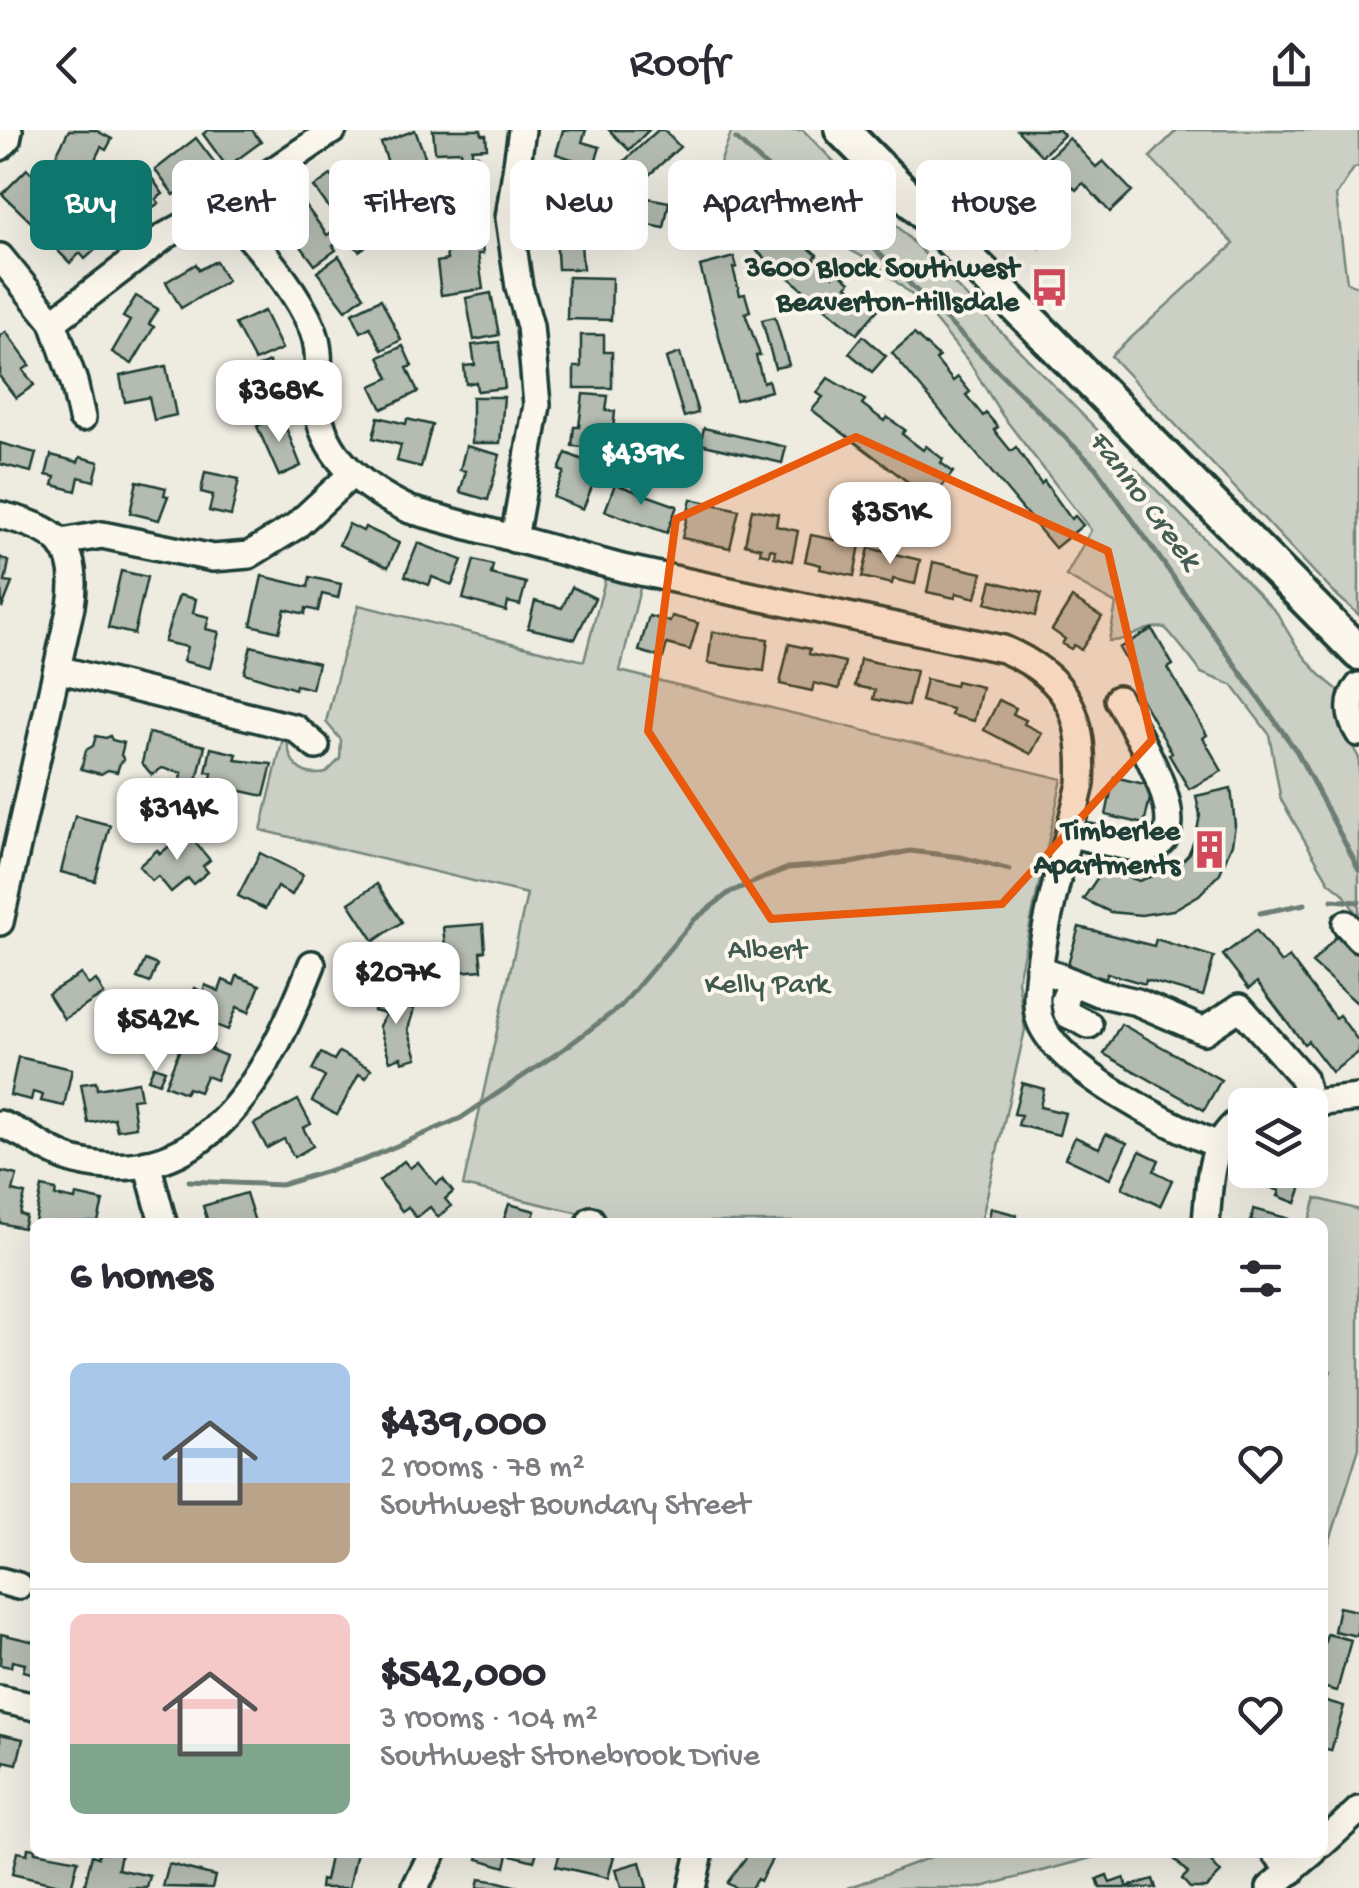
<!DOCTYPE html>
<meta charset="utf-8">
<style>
:root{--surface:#fff;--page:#f2f2f3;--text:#2b2b33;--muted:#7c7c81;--line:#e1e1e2;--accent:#0f766e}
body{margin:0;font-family:"Gochi Hand",sans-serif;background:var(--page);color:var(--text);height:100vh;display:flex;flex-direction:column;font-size:38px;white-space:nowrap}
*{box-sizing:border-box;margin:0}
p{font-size:32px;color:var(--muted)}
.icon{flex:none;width:55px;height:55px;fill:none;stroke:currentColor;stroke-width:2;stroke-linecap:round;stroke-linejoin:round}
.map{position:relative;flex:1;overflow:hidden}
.side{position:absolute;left:30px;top:1088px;width:1298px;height:640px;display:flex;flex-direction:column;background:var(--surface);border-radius:15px;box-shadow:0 10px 40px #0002}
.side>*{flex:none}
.guide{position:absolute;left:30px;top:30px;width:1300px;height:90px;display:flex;gap:20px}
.controls{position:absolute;left:1228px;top:958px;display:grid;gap:20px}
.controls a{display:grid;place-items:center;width:100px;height:100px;border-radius:15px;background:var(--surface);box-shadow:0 10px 40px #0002;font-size:50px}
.price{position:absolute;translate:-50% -85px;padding:0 22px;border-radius:20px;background:#fff;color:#222;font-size:32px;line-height:65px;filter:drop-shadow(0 2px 5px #0008)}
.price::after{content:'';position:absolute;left:50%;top:60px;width:30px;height:22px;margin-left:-15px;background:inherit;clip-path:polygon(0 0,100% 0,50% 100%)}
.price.active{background:var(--accent);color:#fff}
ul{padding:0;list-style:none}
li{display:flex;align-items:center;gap:30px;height:250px;padding:0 40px}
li+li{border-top:2px solid var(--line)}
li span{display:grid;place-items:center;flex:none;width:280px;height:200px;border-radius:15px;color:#555}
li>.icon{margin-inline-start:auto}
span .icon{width:120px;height:120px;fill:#fffc;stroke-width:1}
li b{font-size:42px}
h2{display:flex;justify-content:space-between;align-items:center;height:120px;padding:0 40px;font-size:42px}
.pill{padding:0 35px;border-radius:15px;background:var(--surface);box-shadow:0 10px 40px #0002;font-size:35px;line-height:90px}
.pill.active{background:var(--accent);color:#fff}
header{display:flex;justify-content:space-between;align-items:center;height:130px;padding:0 40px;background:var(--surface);font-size:45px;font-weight:600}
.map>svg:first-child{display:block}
.green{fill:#cbcfc4;stroke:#75867c;stroke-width:2.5}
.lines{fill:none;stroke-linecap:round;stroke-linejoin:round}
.stream{stroke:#6c7d74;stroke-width:5}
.building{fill:#b4bbb0;stroke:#1f3d34;stroke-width:2.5}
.minor-casing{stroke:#1f3d34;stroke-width:32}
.major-casing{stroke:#1f3d34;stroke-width:40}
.minor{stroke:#fbf7ec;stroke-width:25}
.major{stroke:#fbf7ec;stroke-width:32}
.marked{fill:#e8590c;fill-opacity:0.2;stroke:#e8590c;stroke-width:8;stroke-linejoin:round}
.labels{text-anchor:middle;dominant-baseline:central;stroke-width:8;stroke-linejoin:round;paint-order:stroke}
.poi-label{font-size:30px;font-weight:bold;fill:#1f3d34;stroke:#fbf7ec;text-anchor:end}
.park-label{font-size:30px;fill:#415a51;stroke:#fbf7ec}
.water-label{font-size:32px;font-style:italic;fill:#455d54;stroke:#fbf7ec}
</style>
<header><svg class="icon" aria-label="back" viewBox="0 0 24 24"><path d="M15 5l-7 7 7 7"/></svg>Roofr<svg class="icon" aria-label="share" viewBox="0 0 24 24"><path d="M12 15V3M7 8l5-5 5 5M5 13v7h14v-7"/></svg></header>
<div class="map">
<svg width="1359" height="1758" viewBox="0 0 1359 1758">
<rect width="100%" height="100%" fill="#eeece1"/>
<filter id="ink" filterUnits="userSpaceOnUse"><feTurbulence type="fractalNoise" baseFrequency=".01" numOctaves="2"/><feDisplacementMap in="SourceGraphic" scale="20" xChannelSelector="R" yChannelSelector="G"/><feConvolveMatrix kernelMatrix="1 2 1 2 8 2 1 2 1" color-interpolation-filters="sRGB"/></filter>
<g filter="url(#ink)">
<g class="green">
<path d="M732,0H803L1277,483C1294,514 1310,539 1338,560L1341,596L1359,628V788L1343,763L1329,752L1281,670L1269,604L1232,555L1201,543C1199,538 1170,502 1165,498C1144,494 1130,512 1109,511L1116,474L1066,446L1091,400L1002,285L969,232L919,171L874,133L811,99L718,39Z"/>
<polygon points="1177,0 1359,0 1359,37 1354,38 1336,66 1347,152 1359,157 1359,485 1332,461 1111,226 1234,114 1150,27"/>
<path d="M606,446L641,454L620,541L1062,649L1018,850L1025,900L981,1092H619L463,1056L527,764L261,700L283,608L287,609C289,634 300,648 326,643L340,629L341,610L326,592L342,527L359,475L584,531Z"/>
<polygon points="1316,1068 1359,1080 1359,1318 1323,1433 1322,1263 1331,1241 1323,1238 1322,1092 1309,1092"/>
<polygon points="944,1722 1111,1722 1111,1723 978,1758 848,1758"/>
</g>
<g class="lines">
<g class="stream">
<polyline points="736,9 778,47 818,63 1096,338 1297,622 1359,740"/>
<polyline points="1332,770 1359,772"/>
<polyline points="1260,783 1305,774"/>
<polyline points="189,1051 281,1055 364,1030 461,988 568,916 621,876 694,790 730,762 788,738 851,733 910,721 961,727 1010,740"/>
</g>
</g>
<g class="building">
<polygon points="69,0 95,0 112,9 106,20 101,17 86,48 53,31"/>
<polygon points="208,0 252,0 261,12 227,37 203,4"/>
<polygon points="415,0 428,34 393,47 381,13"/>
<polygon points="433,0 481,0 482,5 486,5 487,18 472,19 472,25 478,25 480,43 456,45 454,28 462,27 461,21 435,22"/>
<polygon points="563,0 586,0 582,12 600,17 594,36 556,24"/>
<polygon points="609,0 649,0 629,20"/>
<polygon points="658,0 664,0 680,17 639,54 621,34"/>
<polygon points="1017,0 1059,0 1064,5 1042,26"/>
<polygon points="196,8 218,37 204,48 201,44 174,65 155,40"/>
<polygon points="1069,8 1096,37 1103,31 1132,61 1110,82 1083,53 1076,60 1047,29"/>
<polygon points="994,31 1060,97 1040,118 973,52"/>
<polygon points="554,33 580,38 575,82 551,78"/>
<polygon points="27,39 53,64 57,60 64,67 35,96 2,64"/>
<polygon points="149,44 163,64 156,69 159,73 123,98 107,75"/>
<polygon points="331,45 344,62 365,46 380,67 354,86 358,91 345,100 314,57"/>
<polygon points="480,60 482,100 453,101 452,85 436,86 435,62"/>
<polygon points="732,60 765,88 768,84 781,95 777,99 799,116 802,112 817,125 814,129 833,146 837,141 850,152 847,156 868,175 871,172 879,178 857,204 712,84"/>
<polygon points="621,63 669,72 664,98 610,87 613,75 619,76"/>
<polygon points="300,68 327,105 335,100 342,109 333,116 336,120 315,135 300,115 304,113 281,81"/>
<polygon points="96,78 117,100 85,129 80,123 70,133 54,117"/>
<polygon points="555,89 579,89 583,139 558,139"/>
<polygon points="368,103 373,111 359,121 353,114"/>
<polygon points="481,107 483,124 478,124 483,159 441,165 437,132 447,130 445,112"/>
<polygon points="339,126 364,166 346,180 317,142"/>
<polygon points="734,127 737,137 733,138 740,165 745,164 750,181 745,183 760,225 756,226 763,252 768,250 771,261 736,270 700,136"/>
<polygon points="216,131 227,151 181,178 166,152 196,134 199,140"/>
<polygon points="568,147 612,148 611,190 567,189"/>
<polygon points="491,163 499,205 474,210 466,168"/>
<polygon points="136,166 158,179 149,194 154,197 132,234 112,222 130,191 123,187"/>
<polygon points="381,169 401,210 382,220 370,197 361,202 352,183"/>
<polygon points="264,181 282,219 255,231 235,194"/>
<polygon points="775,187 789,235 775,238 762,190"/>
<polygon points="6,202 30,235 23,240 34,255 16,268 0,247 0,206"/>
<polygon points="914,204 939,227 936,230 953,251 958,247 970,262 966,265 983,286 986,283 998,297 994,300 1011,321 1016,317 1041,354 1044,351 1071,389 1075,386 1083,395 1055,418 892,223"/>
<polygon points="581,205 604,205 604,222 612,222 612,258 574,258 574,237 581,237"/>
<polygon points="863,206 886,226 872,242 849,223"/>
<polygon points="499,212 505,258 477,261 476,252 466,254 464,236 475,235 472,215"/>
<polygon points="403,216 412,236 407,238 418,262 382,279 371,256 389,248 379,227"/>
<polygon points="680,223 698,283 684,287 666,228"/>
<polygon points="269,232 288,269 267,279 255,255 250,258 244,244"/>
<polygon points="166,236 176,285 154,290 149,267 125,272 120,246"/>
<polygon points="828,248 865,270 862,274 884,291 887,287 905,300 902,304 923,320 926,316 943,329 941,333 953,342 932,370 812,280 823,267 817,263"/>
<polygon points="583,264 608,266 606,281 615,281 611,320 572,316 574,297 579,297"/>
<polygon points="472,267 504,267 500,313 472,313"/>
<polygon points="281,285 301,336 279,346 257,296"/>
<polygon points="378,287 406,294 407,289 432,295 421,337 397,331 401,315 373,308"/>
<polygon points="704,298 786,317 782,333 700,314"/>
<polygon points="0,313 36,323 31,342 0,334"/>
<polygon points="466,316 500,325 488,370 460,362 466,341 460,340"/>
<polygon points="566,323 600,337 583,379 553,367 564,342 559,340"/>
<polygon points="51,325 78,332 80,327 99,332 94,351 79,347 76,361 53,355 55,347 46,345"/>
<polygon points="205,342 239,349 231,386 209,381 213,365 201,362"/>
<polygon points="137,351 166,358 164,365 168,366 159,390 130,383"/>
<polygon points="615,354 677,376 667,403 605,381"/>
<polygon points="691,369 739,380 730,418 682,408"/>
<polygon points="752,379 778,384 776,396 798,401 792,431 774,427 775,420 770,419 769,425 760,423 761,418 745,414"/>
<polygon points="349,394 363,401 365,397 399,413 388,437 339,415"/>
<polygon points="811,405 860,415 854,446 820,439 821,435 805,431"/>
<polygon points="418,413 462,430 452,455 432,447 429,455 405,446"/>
<polygon points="869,418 920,430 915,454 893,449 892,454 862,447"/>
<polygon points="0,427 9,432 5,452 12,453 2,478"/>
<polygon points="474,430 493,435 491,444 526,453 520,475 508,472 506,481 463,469"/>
<polygon points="933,432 982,443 976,468 956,463 955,468 927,462"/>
<polygon points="121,441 147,447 134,504 108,498"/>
<polygon points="262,446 308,457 310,447 341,454 338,468 322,464 318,481 306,478 305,484 285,479 279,502 251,495"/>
<polygon points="992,451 1041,464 1035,486 986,473"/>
<polygon points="572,457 595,468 575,509 528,498 535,471 562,478"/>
<polygon points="179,465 196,469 193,483 209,487 206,499 219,502 210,538 183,531 187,517 164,512"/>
<polygon points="1072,468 1102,487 1081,520 1074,515 1071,519 1062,514 1065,509 1052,500"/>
<polygon points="649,486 670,492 672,486 698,493 690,520 667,514 663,528 639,521"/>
<polygon points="1152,499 1173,535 1168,538 1207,605 1203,608 1222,641 1189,659 1169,625 1172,623 1134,556 1139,553 1119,518"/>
<polygon points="712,502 768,509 764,541 708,533"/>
<polygon points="789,514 810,519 809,524 845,532 839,559 814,553 812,561 780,554"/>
<polygon points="251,516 318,533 312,559 296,555 295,559 244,543"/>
<polygon points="860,529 916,541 908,576 873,569 875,560 855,556"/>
<polygon points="926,549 955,556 956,551 982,557 974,591 951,585 952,579 921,571"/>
<polygon points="999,570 1016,578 1013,584 1026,590 1024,594 1042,603 1031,624 984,600"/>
<polygon points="149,603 205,616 196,655 180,651 182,643 162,638 152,645 142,633"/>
<polygon points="96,606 106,608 110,606 112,610 124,613 121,625 124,630 120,633 117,642 108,640 101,644 81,639 86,620 93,616"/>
<polygon points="211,618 237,624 235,630 272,634 264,666 210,654 212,643 206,642"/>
<polygon points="1114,647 1153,656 1144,694 1106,685"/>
<polygon points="1231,658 1235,695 1232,714 1220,743 1199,765 1173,780 1141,785 1110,782 1083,769 1104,738 1139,751 1175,738 1188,725 1196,706 1200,685 1196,666"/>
<polygon points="75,686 110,695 95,751 61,742"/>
<polygon points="186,702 210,730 203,736 208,742 193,754 188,748 171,762 158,746 152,751 139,736 157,720 160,724"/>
<polygon points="260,723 303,745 292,765 277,757 265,779 238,766"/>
<polygon points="377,754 402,792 374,811 349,773"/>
<polygon points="483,794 485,821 480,822 482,840 457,842 458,850 438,851 435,823 449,822 449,816 445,817 443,797"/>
<polygon points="1079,797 1154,816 1156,809 1214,827 1203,866 1146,850 1145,854 1107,843 1106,849 1067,837"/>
<polygon points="1256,800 1281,833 1289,827 1335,888 1339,885 1359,912 1359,922 1332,942 1308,911 1304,914 1257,852 1249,859 1223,825"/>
<polygon points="1340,802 1359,818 1359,869 1356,872 1312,833"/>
<polygon points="145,830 157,835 150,853 137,848"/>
<polygon points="81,844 88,855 96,850 104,864 64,889 48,864"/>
<polygon points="237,846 260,855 249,882 237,877 228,900 185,883 195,858 203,862 205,855 219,861 223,850 234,855"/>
<polygon points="379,862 401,867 399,875 414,879 408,899 417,928 402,932 401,927 390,931 379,896 386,884 374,881"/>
<polygon points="1121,894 1221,950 1204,980 1104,924"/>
<polygon points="186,904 213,915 211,920 226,926 216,950 206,946 199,962 188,958 185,963 165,955"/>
<polygon points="339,922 371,939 366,948 359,944 337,985 312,971 325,947 312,940 321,923 334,930"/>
<polygon points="18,927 72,939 64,976 41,971 43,965 33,962 31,970 10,965"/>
<polygon points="154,936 165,940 159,953 148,949"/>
<polygon points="96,952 97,959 138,952 141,968 132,969 136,997 117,1000 114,988 88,993 81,954"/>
<polygon points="1022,953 1044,959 1040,977 1065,983 1059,1005 1018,995 1021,985 1014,984"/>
<polygon points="298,970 311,994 303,998 313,1016 294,1027 284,1009 267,1018 254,994"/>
<polygon points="1106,1004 1127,1013 1110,1049 1065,1028 1075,1007 1099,1018"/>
<polygon points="1140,1021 1159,1030 1154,1041 1172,1050 1160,1076 1122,1058"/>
<polygon points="404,1031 410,1038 418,1032 436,1054 443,1049 453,1062 445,1069 451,1076 438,1087 430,1077 416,1088 408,1077 402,1081 379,1051"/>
<polygon points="1260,1040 1308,1040 1296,1073 1278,1066 1280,1061 1256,1052"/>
<polygon points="0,1041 17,1045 13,1061 25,1064 20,1084 26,1086 23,1098 0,1093"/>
<polygon points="42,1057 56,1060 55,1066 75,1070 76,1065 103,1071 98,1092 35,1092"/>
<polygon points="246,1063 255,1092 208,1092 203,1076"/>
<polygon points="509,1074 535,1081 532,1092 503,1092"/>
<polygon points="991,1078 1017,1085 1015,1092 988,1092"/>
<polygon points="1254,1079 1290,1089 1289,1092 1251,1092"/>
<polygon points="1359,1474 1357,1506 1334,1501 1339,1477 1357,1481"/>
<polygon points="1,1504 35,1512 35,1544 23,1541 25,1534 12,1531 11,1537 0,1535"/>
<polygon points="1327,1504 1351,1510 1337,1561 1322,1557 1322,1522"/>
<polygon points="1323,1570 1344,1576 1331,1621 1322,1619"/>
<polygon points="0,1604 23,1609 17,1634 4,1631 3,1637 0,1636"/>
<polygon points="28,1718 35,1719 35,1722 78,1730 71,1758 12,1744 17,1722 27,1724"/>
<polygon points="99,1722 121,1723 118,1739 150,1746 147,1758 84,1758 92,1725 98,1727"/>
<polygon points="331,1722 357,1722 349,1758 320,1758 321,1750 325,1751"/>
<polygon points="480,1722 537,1722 534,1731 508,1724 505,1737 478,1729"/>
<polygon points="560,1722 602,1722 614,1726 608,1748 556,1736"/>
<polygon points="750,1722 776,1722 760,1751 757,1749 751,1758 736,1758 727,1753"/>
<polygon points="1174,1722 1201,1722 1221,1743 1206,1758 1190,1758 1182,1749 1188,1743 1171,1726"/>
<polygon points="640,1732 647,1758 621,1758 616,1739"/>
<polygon points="169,1734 215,1746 212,1758 163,1757"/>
<polygon points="1107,1745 1110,1753 1124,1748 1127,1757 1153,1749 1156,1758 1100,1758 1097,1749"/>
<polygon points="479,1749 499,1752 522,1758 477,1758"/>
</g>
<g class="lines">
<defs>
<g id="minor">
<polyline points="0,17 7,10 9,0"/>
<path d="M223,75C255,115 293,152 313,200C321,221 318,239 317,261C315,321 360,357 410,380L622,438L1003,519C1069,547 1085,586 1081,654C1070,703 1027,847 1039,888C1054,938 1171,996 1218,1015"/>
<polyline points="0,127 53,192 74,252 82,288"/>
<polyline points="53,192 165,106 223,75 333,0"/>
<path d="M0,385C56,398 81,415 71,476L0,792"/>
<polyline points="514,409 537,275 530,196 519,157 509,88 522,0"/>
<polyline points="62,412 102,405 213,428 249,425 296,396 351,345"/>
<polyline points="57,539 295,598 316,616"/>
<path d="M1359,556C1347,570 1349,588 1359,603"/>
<path d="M1070,704C1086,707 1133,720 1147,718C1205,710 1131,594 1118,569"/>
<polyline points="1346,794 1359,808"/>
<polyline points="1039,838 1098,863 1137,872 1204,901 1240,877 1303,948 1309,973"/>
<polyline points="1072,852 1064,870 1067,884 1089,895"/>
<polyline points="1295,975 1359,968"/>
<path d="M0,994C27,1003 49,1024 76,1031C211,1065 272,935 312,834"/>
<polyline points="147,1033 163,1092"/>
<polyline points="591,1092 591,1090"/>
<path d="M1206,1092C1210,1054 1207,1010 1245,987"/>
<polyline points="0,1451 18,1456"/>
<polyline points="0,1569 35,1577"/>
<polyline points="1322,1714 1359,1680"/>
<polyline points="1275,1722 1292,1741"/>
<polyline points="416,1756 433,1722"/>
<polyline points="692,1758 700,1722"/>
<polyline points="1270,1758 1313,1722"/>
</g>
<polyline id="major" points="842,0 1359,523"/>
</defs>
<use href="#minor" class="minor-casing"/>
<use href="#major" class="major-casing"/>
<use href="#minor" class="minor"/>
<use href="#major" class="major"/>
</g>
</g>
<path class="marked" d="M856,307L1108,421L1152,610L1002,774L771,789L648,601L676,389Z"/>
<defs>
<symbol id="bus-bare" viewBox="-9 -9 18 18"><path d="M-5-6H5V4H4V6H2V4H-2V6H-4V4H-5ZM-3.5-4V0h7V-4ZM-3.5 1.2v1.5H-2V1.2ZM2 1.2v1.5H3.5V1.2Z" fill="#d1495b" stroke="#fbf7ec" stroke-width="2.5" paint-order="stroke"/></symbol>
<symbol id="building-bare" viewBox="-9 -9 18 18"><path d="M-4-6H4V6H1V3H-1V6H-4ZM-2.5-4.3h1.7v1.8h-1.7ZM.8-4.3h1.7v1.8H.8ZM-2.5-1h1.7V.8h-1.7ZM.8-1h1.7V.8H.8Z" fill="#d1495b" stroke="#fbf7ec" stroke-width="2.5" paint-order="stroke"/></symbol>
</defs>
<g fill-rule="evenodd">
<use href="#bus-bare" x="1022" y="130" width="55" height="55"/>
<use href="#building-bare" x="1182" y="692" width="55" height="55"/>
</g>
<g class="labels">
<g class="poi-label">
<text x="1019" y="140">3600 Block Southwest<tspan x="1019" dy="34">Beaverton-Hillsdale</tspan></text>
<text x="1180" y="703">Timberlee<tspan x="1180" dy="34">Apartments</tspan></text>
</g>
<g class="park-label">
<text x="767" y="822">Albert<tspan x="767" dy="34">Kelly Park</tspan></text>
</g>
<g class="water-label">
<text transform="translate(1143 371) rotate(53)">Fanno Creek</text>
</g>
</g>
</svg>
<div class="controls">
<a><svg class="icon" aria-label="layers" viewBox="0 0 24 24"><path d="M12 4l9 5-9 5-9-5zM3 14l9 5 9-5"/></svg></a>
</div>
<b class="price" style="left:279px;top:315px">$368K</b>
<b class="price active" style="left:641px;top:378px">$439K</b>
<b class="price" style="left:890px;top:437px">$351K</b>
<b class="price" style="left:177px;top:733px">$314K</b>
<b class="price" style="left:396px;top:897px">$207K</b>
<b class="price" style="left:156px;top:944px">$542K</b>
<div class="guide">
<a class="pill active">Buy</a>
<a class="pill">Rent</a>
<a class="pill">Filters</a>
<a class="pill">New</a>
<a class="pill">Apartment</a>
<a class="pill">House</a>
</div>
<section class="side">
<h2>6 homes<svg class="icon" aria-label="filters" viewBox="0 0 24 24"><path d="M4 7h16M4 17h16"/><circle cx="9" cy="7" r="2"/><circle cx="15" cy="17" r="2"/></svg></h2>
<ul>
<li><span style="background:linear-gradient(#a9c7e8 60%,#b9a48a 0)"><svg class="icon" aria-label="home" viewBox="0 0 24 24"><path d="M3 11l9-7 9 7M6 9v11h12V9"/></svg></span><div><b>$439,000</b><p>2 rooms · 78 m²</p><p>Southwest Boundary Street</p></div><svg class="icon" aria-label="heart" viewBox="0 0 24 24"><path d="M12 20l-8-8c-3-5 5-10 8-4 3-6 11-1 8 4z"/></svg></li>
<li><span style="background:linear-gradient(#f6c9c9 65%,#7fa58c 0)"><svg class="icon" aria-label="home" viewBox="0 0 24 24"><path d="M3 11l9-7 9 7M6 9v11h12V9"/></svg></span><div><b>$542,000</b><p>3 rooms · 104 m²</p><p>Southwest Stonebrook Drive</p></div><svg class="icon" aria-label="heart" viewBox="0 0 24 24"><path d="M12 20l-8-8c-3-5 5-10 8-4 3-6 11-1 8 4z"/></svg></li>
</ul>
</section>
</div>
